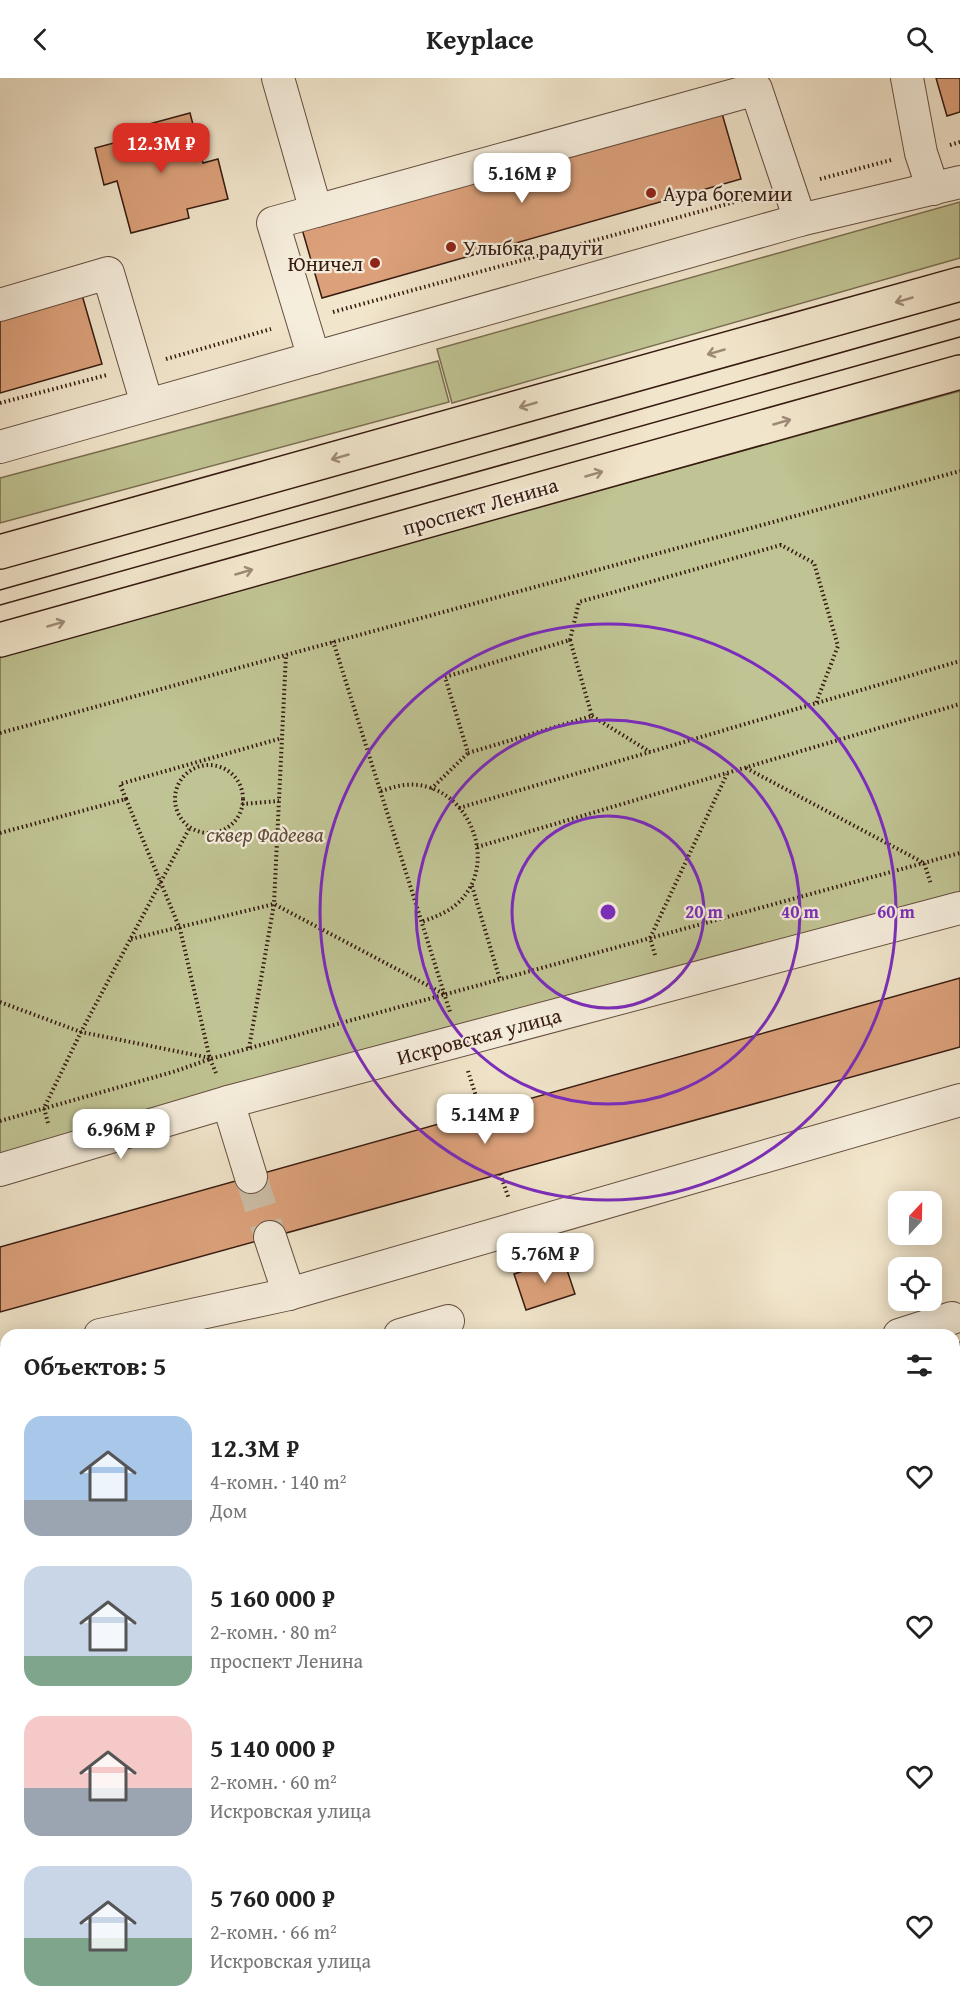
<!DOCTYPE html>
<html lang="ru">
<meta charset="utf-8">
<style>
:root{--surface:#fff;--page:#f6f6f6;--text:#222;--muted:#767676;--accent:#d93025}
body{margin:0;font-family:"Gentium Book Plus",serif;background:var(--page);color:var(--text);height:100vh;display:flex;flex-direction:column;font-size:22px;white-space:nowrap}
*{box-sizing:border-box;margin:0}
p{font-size:20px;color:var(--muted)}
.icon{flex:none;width:33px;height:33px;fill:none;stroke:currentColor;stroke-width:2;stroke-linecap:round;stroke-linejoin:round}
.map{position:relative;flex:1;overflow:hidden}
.drawer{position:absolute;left:0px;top:1251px;width:960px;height:686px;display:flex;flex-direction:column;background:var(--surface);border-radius:18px 18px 0 0;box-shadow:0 3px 15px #0003}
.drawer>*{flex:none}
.needle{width:39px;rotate:22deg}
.tools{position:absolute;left:888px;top:1113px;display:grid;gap:12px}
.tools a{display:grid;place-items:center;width:54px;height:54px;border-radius:12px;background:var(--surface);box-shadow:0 3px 15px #0003;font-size:30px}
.price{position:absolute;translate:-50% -51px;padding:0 14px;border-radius:12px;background:#fff;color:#222;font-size:20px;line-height:39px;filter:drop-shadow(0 2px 3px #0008)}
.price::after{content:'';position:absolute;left:50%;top:36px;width:18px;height:14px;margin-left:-9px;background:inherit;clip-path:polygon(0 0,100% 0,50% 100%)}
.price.current{background:var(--accent);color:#fff}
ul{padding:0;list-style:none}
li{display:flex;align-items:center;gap:18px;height:150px;padding:0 24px}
li span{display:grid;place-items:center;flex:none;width:168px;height:120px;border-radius:18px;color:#555}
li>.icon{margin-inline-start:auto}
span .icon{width:72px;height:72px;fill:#fffc;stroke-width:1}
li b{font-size:26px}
h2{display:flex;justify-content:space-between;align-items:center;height:72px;padding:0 24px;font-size:26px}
header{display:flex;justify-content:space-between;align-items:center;height:78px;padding:0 24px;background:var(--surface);font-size:27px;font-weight:700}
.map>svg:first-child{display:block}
.green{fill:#c0c393;stroke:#7b6f52;stroke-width:1.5}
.building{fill:#dca17b;stroke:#361b11;stroke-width:1.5}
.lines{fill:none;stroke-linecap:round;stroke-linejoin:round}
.minor-tunnel{stroke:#ccbda6;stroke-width:32;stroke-dasharray:32 16;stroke-linecap:butt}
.minor-casing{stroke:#654e40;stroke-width:34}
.major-casing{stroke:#361b11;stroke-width:36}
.path{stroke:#361b11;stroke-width:4;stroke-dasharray:1.5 3;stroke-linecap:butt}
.minor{stroke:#f6eedd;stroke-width:32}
.major{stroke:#f1e5cb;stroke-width:33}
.tram{stroke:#361b11;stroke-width:1.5}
.oneway{stroke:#9d8a77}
.ring{fill:none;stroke:#7b2cbf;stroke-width:3}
.poi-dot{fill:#8f2418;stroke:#f6eedd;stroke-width:2}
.labels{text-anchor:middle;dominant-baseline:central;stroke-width:4.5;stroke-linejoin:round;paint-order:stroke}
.poi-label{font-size:21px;fill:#361b11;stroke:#f6eedd;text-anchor:start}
.street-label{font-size:21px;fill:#361b11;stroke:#f6eedd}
.park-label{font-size:21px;font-style:italic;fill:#5f4d38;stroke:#f6eedd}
.centre{fill:#7b2cbf;stroke:#f6eedd;stroke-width:3}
.ring-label{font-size:18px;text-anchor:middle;font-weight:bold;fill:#7b2cbf;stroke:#f6eedd;stroke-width:4.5;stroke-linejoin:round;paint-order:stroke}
</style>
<header><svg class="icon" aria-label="back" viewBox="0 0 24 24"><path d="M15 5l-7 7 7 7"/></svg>Keyplace<svg class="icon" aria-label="search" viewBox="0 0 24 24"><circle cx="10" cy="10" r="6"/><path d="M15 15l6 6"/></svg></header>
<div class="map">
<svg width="960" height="1936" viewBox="0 0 960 1936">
<rect width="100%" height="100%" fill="#f1e5cb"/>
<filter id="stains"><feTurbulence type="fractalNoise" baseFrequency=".00333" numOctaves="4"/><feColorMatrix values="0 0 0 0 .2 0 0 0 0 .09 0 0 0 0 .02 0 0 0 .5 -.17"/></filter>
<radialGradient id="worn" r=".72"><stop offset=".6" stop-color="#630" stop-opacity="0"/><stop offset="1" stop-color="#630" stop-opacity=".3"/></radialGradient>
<g class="green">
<polygon points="960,124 960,180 452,325 437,271"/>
<polygon points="438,283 449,324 0,445 0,400"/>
<polygon points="960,313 960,816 0,1081 0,577"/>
</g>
<g class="building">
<polygon points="936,0 960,0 960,34 947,38"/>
<polygon points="721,32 741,101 322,220 302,151"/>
<polygon points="190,35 203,85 218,81 228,121 187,131 189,140 131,155 117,103 104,107 95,70 140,58 138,49"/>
<polygon points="82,217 102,286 0,315 0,240"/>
<polygon points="960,900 960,969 0,1234 0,1169"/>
<polygon points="563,1180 575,1216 526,1232 514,1196"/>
<polygon points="960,1264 960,1332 954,1333 954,1266"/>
<polygon points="0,1348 6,1366 6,1559 4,1560 0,1550"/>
<polygon points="954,1606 960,1623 960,1816 954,1798"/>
<polygon points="153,1930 221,1930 223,1936 155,1936"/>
<polygon points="423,1930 497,1930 499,1936 425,1936"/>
<rect x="676" y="1930" width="48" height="6"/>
</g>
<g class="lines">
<polyline class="minor-tunnel" points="251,1099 270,1159"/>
<defs>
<g id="minor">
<polyline points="278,0 316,133 756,11 800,142"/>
<polyline points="907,0 921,75 933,111"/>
<polyline points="0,227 108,195 147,326"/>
<polyline points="314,280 273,145 316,133"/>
<polyline points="0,369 800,142 960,104"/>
<polyline points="228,1024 251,1099"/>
<polyline points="0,1092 228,1024 960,830"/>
<polyline points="270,1159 289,1216"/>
<polyline points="100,1257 289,1216 960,1022"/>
<polyline points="400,1257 448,1243"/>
<polyline points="899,1257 952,1240"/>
<polyline points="0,1285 6,1283"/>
<polyline points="0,1749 6,1768"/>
<polyline points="58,1930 60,1936"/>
<polyline points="514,1936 515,1930"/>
</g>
<g id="major">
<polyline points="0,474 960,206"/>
<polyline points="0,562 960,294"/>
</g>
</defs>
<use href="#minor" class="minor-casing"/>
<use href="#major" class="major-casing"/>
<g class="path">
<polyline points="950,67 960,64"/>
<polyline points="820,101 891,82"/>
<polyline points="333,234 760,117"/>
<polyline points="166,281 271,251"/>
<polyline points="0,325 107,297"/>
<polyline points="570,562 579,524 781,467 814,485 838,568 816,625"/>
<polygon points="570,562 592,638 468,675 445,599"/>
<polyline points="333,563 450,934"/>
<polyline points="592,638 650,674"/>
<polyline points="0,655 960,393"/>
<circle cx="209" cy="721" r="34"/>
<polyline points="746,690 924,785 931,806"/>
<polyline points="431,711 468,675"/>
<path d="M381,713C388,711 396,708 404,707C465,700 503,783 458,825C447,835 435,839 421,844"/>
<polyline points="126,721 120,706 282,660"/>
<polyline points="242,726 279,723"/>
<polyline points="459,730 960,583"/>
<polyline points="0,755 126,721 180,851 210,981 216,995"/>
<polyline points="477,769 960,626"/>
<polyline points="472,808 500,902"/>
<polyline points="131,861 274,826 444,916"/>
<polyline points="655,877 650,860 727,696"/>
<polyline points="0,924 81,954 210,980"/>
<polyline points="249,970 274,826 286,576"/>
<polyline points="468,993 481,1034"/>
<polyline points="0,1043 176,993 210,981 960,775"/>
<polyline points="48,1045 44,1030 81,954 190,749"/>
<polyline points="500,1096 509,1121"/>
<polyline points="0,1568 6,1584"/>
<polyline points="133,1930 135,1936"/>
</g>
<use href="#minor" class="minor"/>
<use href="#major" class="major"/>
<g class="tram">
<polyline points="0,512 960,241"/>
<polyline points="0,527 960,259"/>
</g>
</g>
<defs><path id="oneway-shaft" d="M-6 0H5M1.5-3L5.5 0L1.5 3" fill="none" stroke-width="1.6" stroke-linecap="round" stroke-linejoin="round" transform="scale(1.5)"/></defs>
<g class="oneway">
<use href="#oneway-shaft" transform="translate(904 222) rotate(164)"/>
<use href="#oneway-shaft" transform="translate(716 274) rotate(164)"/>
<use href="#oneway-shaft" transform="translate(528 327) rotate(164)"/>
<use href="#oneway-shaft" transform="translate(782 344) rotate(-16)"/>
<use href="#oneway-shaft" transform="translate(340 379) rotate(164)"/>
<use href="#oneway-shaft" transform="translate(594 396) rotate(-16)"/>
<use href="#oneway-shaft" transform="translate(244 494) rotate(-16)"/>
<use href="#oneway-shaft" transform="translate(56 546) rotate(-16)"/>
</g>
<g class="ring">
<circle cx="608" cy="834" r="96"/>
<circle cx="608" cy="834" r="192"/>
<circle cx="608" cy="834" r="288"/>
</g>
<g class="poi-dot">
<circle cx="651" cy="115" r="6"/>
<circle cx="451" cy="169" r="6"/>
<circle cx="375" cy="185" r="6"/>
</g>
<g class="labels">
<g class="poi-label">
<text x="663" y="115">Аура богемии</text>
<text x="463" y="169">Улыбка радуги</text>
<text x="363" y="185" text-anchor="end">Юничел</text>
</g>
<g class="street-label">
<text transform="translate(480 428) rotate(-16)">проспект Ленина</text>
<text transform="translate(479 958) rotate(-15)">Искровская улица</text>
</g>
<g class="park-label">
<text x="265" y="756">сквер Фадеева</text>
</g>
</g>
<circle cx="608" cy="834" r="9" class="centre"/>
<g class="ring-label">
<text x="704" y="840">20 m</text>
<text x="800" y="840">40 m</text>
<text x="896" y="840">60 m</text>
</g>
<rect width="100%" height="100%" filter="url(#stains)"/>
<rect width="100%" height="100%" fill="url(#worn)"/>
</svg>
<div class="tools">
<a><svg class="needle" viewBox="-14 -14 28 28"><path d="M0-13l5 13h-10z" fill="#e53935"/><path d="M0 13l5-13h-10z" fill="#767676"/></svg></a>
<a><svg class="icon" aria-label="locate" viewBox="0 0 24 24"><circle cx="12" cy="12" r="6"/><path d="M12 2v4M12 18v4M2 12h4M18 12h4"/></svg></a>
</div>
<b class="price current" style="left:161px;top:96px">12.3M ₽</b>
<b class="price" style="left:522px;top:126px">5.16M ₽</b>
<b class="price" style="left:485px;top:1067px">5.14M ₽</b>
<b class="price" style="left:121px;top:1082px">6.96M ₽</b>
<b class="price" style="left:545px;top:1206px">5.76M ₽</b>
<section class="drawer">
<h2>Объектов: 5<svg class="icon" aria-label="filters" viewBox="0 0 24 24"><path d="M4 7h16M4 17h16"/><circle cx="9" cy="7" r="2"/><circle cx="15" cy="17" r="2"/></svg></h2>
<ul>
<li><span style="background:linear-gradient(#a9c7e8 70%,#9aa5b1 0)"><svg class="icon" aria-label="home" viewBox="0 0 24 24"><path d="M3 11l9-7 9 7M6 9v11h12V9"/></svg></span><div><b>12.3M ₽</b><p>4-комн. · 140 m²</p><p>Дом</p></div><svg class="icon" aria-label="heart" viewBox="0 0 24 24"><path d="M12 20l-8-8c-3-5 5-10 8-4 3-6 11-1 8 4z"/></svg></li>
<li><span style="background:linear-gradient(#c9d6e8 75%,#7fa58c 0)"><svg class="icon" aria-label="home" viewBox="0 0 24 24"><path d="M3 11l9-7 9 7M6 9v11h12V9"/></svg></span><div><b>5 160 000 ₽</b><p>2-комн. · 80 m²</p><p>проспект Ленина</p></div><svg class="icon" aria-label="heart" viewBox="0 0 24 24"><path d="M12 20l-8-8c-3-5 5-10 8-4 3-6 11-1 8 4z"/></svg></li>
<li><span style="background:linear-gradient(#f6c9c9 60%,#9aa5b1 0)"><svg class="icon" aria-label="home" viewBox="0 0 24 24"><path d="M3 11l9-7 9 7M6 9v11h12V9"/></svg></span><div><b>5 140 000 ₽</b><p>2-комн. · 60 m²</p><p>Искровская улица</p></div><svg class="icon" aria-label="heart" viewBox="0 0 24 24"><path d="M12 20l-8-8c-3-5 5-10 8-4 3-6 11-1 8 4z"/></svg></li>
<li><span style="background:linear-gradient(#c9d6e8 60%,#7fa58c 0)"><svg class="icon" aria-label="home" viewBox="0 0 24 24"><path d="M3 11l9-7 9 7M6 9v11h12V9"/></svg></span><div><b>5 760 000 ₽</b><p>2-комн. · 66 m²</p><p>Искровская улица</p></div><svg class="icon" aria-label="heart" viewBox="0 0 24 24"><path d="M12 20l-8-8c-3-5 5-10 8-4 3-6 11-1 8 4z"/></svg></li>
</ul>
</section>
</div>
